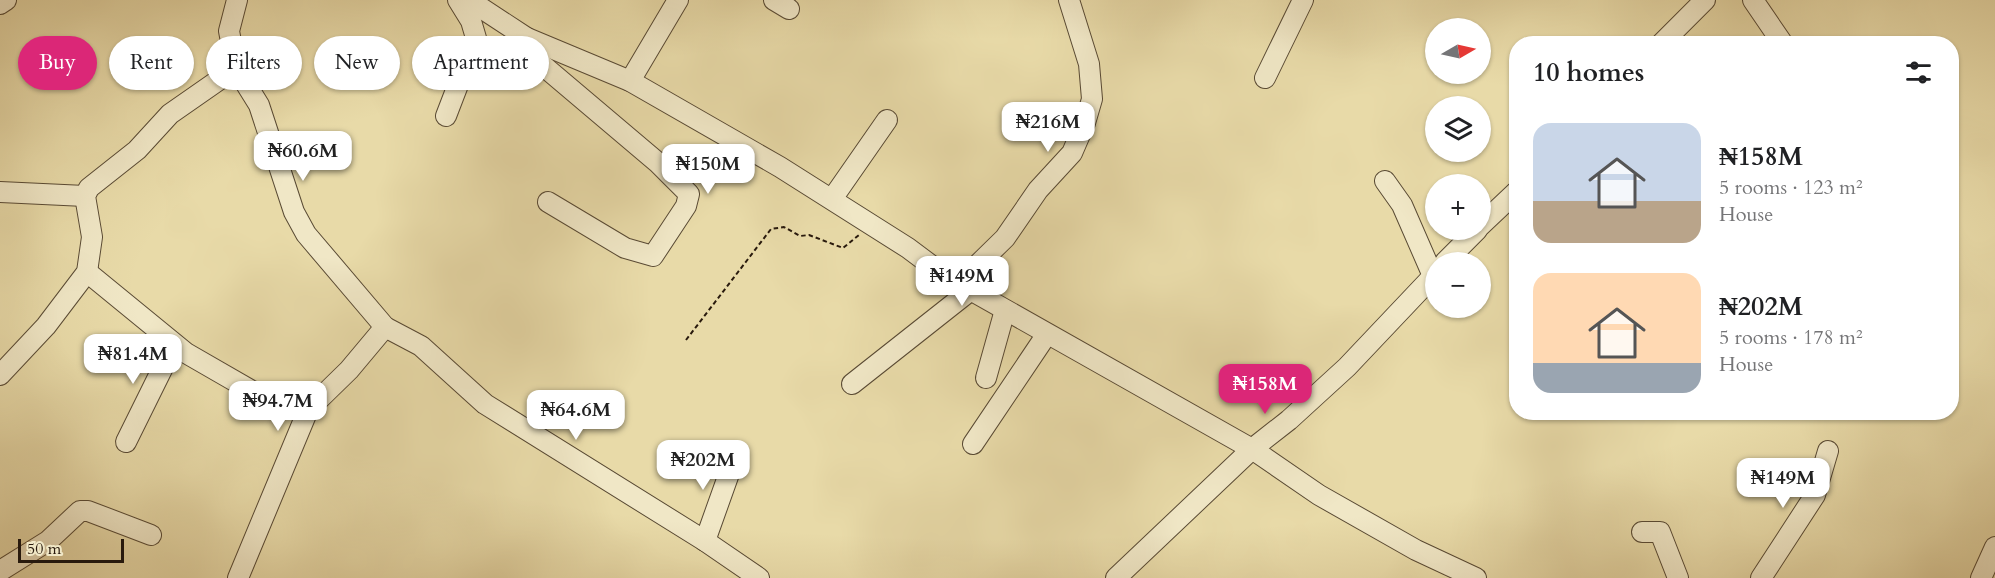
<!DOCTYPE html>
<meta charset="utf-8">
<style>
:root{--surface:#fff;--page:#f2f2f2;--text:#202124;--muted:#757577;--accent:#db2777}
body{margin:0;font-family:Cardo,serif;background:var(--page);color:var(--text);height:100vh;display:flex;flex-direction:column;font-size:22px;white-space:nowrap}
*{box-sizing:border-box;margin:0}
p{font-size:20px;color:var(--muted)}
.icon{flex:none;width:33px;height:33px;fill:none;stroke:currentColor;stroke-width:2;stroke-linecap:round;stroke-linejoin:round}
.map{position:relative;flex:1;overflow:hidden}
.details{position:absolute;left:1509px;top:36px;width:450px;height:384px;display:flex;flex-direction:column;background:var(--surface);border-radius:24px;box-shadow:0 2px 4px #0004}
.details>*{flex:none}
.guide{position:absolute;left:18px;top:36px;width:570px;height:54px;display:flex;gap:12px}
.needle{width:39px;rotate:81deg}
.fabs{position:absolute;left:1425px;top:18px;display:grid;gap:12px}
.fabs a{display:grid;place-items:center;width:66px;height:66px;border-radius:50%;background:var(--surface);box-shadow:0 2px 4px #0004;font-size:30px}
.scale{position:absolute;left:18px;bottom:15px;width:106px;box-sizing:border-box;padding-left:6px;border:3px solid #291a0d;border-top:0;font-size:16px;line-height:21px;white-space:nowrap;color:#291a0d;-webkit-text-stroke:4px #f0e7c6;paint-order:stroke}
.price{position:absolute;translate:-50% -51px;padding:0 14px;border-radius:12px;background:#fff;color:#222;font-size:20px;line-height:39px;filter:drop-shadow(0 2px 3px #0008)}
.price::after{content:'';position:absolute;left:50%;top:36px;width:18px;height:14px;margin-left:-9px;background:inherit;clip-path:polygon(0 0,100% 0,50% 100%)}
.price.current{background:var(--accent);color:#fff}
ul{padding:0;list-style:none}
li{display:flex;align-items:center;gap:18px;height:150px;padding:0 24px}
li span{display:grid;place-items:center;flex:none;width:168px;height:120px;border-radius:18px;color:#555}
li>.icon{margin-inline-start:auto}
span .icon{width:72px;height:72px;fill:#fffc;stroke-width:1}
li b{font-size:26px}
h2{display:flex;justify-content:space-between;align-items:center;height:72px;padding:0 24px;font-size:26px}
.chip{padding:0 21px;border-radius:27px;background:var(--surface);box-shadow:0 2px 4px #0004;font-size:21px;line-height:54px}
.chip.current{background:var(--accent);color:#fff}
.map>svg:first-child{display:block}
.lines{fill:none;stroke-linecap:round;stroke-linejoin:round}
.minor-casing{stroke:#594a34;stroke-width:22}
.path{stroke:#291a0d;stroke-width:2;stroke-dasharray:4.5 3;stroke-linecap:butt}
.minor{stroke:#f0e7c6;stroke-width:20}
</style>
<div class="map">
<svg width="1995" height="578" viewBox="0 0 1995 578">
<rect width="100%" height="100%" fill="#e8daa8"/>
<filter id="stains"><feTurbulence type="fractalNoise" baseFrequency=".00333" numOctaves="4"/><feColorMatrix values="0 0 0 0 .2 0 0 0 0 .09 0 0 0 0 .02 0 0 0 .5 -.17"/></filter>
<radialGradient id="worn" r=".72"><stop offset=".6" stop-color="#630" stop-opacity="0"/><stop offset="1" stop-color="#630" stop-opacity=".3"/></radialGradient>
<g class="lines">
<defs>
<g id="minor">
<polyline points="237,0 229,31 236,68 259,105 294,212 306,234 385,327 421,346 485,404 705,541 759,578"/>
<polyline points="469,0 527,38 630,81 780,167 908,248 944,275 1252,449 1319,495 1416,550 1476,578"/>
<polyline points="774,0 789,9"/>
<polyline points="1753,0 1783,44"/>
<polyline points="0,4 6,0"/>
<polyline points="527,38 527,52 657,162 689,194 686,206 653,256 625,248 548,202"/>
<polyline points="1661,44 1705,0"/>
<polyline points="1265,78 1303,0"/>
<polyline points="630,81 678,0"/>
<polyline points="446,116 476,38 471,21 458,0"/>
<polyline points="1385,181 1402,205 1433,276"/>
<polyline points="0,192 85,196"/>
<polyline points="832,199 887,120"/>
<polyline points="1480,226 1516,192"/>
<polyline points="1445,262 1477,230"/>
<polyline points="87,272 186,353 252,391 308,410"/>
<polyline points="959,283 1005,238 1038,190 1072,153 1085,123 1092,99 1089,64 1069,0"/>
<polyline points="0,375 46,326 87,272 92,237 85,196 89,188 137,150 170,114 236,68"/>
<polyline points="986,378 1005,310"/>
<polyline points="852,384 971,290"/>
<polyline points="126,442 174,345"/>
<polyline points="973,444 1047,334"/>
<polyline points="1642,532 1660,532 1678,578"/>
<polyline points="705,541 736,454"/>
<polyline points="0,571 48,541 80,511 88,511 151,535"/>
<polyline points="238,578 308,410 349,370 385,327"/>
<polyline points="1116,578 1252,449 1289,420 1347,367 1436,273"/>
<polyline points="1761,578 1815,495 1828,451"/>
<polyline points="1981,578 1995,547"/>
</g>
</defs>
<use href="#minor" class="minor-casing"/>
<polyline class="path" points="686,340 771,229 784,227 800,236 809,235 843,248 859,235"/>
<use href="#minor" class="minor"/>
</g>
<rect width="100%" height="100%" filter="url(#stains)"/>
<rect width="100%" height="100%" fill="url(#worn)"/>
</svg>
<div class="fabs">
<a><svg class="needle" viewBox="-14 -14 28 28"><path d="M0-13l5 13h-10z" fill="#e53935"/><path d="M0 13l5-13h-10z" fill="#757577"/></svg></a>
<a><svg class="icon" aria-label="layers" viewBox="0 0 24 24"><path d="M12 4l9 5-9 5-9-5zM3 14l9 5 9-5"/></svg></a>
<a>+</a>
<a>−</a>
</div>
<div class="scale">50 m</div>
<b class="price" style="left:1048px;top:153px">₦216M</b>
<b class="price" style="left:303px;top:182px">₦60.6M</b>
<b class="price" style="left:708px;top:195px">₦150M</b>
<b class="price" style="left:962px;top:307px">₦149M</b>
<b class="price" style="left:133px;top:385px">₦81.4M</b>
<b class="price current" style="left:1265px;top:415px">₦158M</b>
<b class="price" style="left:278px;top:432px">₦94.7M</b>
<b class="price" style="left:576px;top:441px">₦64.6M</b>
<b class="price" style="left:703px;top:491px">₦202M</b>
<b class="price" style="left:1783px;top:509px">₦149M</b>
<div class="guide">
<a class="chip current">Buy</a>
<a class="chip">Rent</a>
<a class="chip">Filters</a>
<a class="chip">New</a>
<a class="chip">Apartment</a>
</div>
<section class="details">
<h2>10 homes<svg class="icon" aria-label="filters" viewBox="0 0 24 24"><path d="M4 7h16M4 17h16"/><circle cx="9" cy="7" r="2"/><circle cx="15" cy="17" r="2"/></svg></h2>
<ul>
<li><span style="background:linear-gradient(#c9d6e8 65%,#b9a48a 0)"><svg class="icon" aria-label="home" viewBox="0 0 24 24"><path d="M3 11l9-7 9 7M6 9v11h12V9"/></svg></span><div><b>₦158M</b><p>5 rooms · 123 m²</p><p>House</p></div></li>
<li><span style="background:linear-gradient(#ffd9b3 75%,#9aa5b1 0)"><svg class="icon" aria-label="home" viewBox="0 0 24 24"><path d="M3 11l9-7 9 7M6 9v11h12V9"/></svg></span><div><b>₦202M</b><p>5 rooms · 178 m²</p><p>House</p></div></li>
</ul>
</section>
</div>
